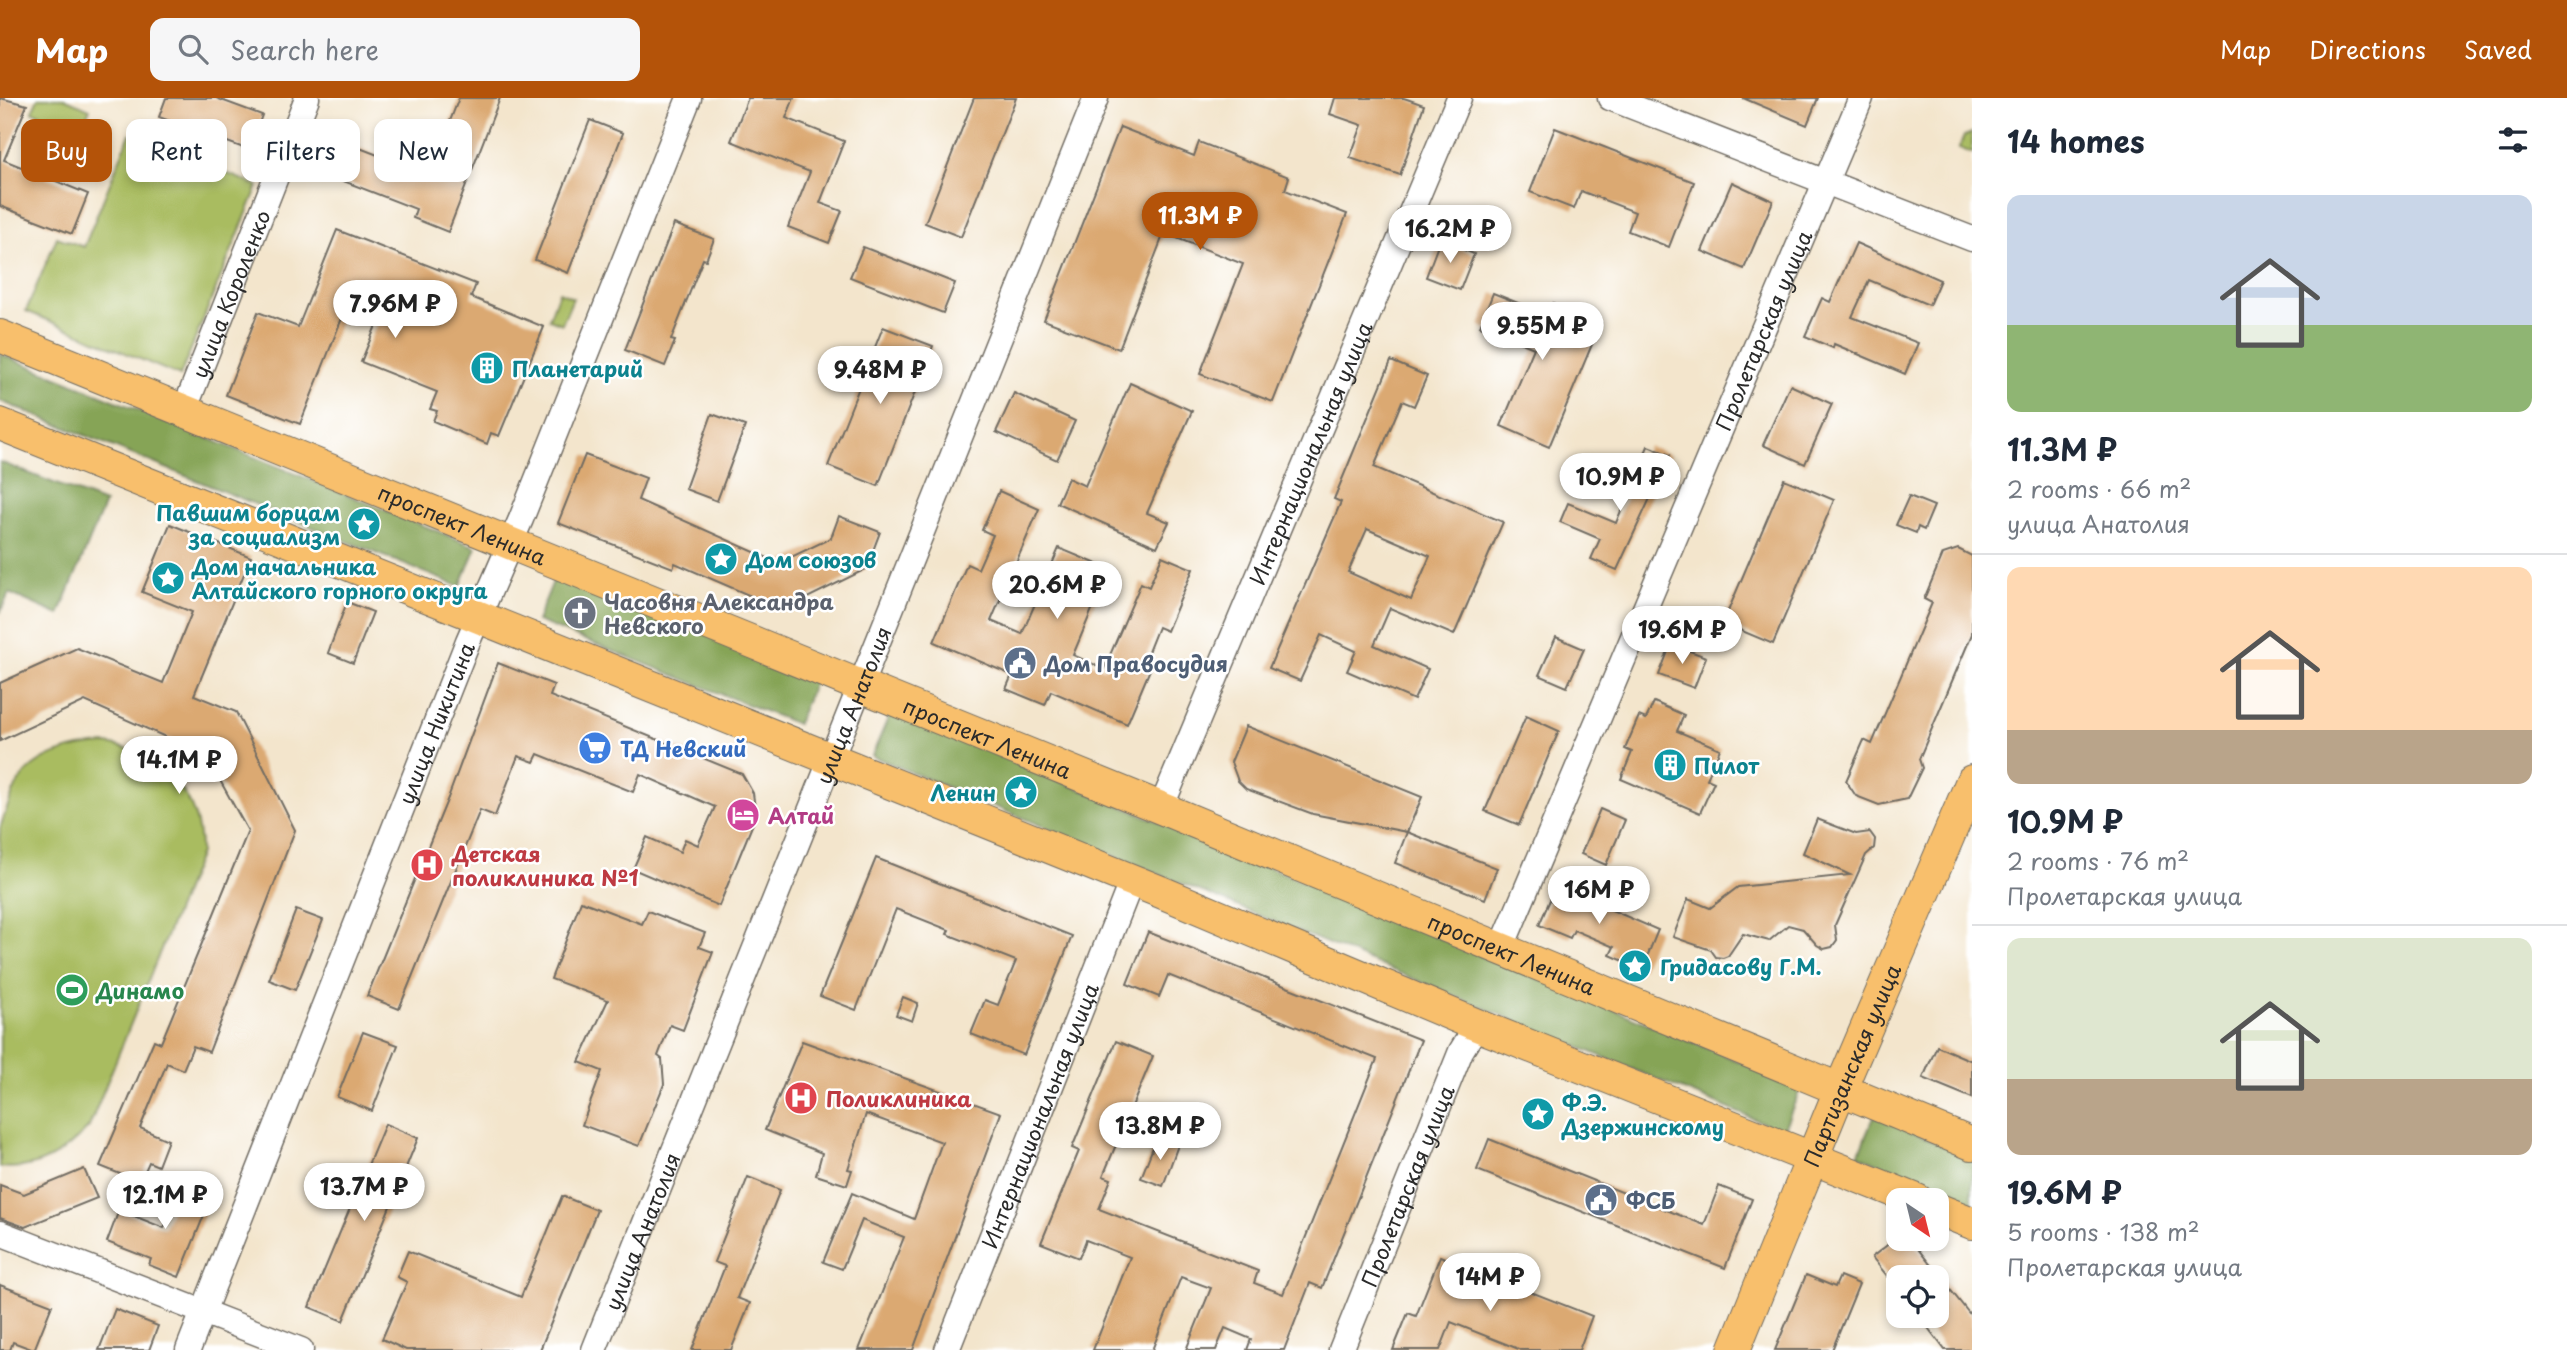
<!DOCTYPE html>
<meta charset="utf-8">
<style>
:root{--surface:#fff;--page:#f6f6f7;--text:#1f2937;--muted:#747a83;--line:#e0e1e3;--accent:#b45309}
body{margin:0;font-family:"Playpen Sans",sans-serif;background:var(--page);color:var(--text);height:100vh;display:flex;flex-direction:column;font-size:26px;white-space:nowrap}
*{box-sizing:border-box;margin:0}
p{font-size:23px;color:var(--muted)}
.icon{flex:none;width:38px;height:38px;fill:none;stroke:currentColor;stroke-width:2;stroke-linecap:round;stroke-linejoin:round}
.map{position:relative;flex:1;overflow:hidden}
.side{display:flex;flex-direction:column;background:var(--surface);width:595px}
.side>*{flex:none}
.banner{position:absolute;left:21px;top:21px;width:665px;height:63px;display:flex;gap:14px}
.needle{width:46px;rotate:145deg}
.buttons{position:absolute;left:1886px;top:1090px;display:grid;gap:14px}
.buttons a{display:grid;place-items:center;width:63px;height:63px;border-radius:14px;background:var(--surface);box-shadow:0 4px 10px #0003;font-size:35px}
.price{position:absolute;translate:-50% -60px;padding:0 16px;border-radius:24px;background:#fff;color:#222;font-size:23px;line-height:46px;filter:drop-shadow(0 2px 4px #0008)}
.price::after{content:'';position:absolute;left:50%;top:42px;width:21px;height:16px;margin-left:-10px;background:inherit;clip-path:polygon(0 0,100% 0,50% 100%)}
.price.on{background:var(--accent);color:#fff}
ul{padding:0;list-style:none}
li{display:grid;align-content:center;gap:14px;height:371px;padding:0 35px}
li+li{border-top:2px solid var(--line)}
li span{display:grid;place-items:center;height:217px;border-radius:14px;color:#555}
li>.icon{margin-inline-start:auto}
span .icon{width:126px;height:126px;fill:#fffc;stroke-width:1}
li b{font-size:30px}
h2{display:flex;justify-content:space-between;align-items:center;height:84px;padding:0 35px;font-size:30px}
.tag{padding:0 24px;border-radius:14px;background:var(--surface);box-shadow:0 4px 10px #0003;font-size:24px;line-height:63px}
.tag.on{background:var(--accent);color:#fff}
header{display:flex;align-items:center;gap:42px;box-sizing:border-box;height:98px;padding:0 35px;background:var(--accent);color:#fff}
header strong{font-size:33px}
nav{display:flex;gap:38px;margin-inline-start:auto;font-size:24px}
.search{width:490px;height:63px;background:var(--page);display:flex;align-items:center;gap:18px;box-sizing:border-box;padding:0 24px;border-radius:14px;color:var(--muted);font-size:26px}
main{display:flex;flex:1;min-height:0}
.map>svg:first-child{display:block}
.green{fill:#a9bc61;stroke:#6a7446;stroke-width:2}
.forest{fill:#86a457;stroke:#586841;stroke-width:2}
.building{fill:#dba972;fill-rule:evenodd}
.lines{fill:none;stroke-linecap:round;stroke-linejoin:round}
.minor-casing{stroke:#716c63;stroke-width:27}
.major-casing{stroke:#716c63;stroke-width:34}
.minor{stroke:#fff;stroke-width:24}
.major{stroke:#f8bf6c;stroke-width:32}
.labels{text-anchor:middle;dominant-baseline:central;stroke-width:5;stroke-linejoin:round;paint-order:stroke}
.street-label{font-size:21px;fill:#2b2b2b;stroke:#fff}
.culture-label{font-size:21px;font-weight:bold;fill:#0d838f;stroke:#fff;text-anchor:start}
.worship-label{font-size:21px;font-weight:bold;fill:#5b616d;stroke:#fff;text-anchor:start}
.service-label{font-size:21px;font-weight:bold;fill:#4e5e75;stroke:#fff;text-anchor:start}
.shop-label{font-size:21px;font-weight:bold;fill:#366cbe;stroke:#fff;text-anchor:start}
.hotel-label{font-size:21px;font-weight:bold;fill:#b23c85;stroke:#fff;text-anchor:start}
.health-label{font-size:21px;font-weight:bold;fill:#be3a42;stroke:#fff;text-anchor:start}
.leisure-label{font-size:21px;font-weight:bold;fill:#27864d;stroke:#fff;text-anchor:start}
</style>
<header>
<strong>Map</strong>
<div class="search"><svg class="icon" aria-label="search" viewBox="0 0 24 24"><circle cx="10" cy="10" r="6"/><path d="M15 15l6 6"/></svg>Search here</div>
<nav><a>Map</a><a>Directions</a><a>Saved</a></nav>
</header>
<main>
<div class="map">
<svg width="1972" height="1252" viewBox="0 0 1972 1252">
<rect width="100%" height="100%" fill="#fff"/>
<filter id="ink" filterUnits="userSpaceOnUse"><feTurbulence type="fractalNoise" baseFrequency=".0143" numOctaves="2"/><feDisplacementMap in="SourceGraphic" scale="14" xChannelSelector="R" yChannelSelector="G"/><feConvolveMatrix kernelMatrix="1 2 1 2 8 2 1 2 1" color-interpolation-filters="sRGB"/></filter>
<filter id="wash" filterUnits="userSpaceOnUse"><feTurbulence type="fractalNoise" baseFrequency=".00686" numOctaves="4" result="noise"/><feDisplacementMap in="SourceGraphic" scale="28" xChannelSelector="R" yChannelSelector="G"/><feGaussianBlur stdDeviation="1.57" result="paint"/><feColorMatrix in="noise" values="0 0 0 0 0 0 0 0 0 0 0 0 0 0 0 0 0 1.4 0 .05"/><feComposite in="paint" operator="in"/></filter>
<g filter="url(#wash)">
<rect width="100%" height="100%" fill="#f3e5cc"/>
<g class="green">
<polygon points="38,0 64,0 90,11 80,33 32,13"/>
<polygon points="1972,35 1972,55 1959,50 1964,38"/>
<polygon points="130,36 258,88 180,278 26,213 57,139 84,149"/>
<polygon points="559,194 573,200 562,226 549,221"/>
<path d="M107,646C164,655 201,699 200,755L89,1029C65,1055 36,1074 0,1069V730C5,716 9,702 16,689C32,657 75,647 107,646Z"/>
</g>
<g class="forest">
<polygon points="0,256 476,449 460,489 0,303"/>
<polygon points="0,364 105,405 59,517 9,495 0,515"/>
<polygon points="556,476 816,579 797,626 537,523"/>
<polygon points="891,613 1801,989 1783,1033 872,658"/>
<polygon points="1874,1018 1972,1059 1972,1105 1858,1057"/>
</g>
<g id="blocks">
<g class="building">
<polygon points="0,0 27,7 4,62 88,96 72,136 0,108"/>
<polygon points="166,0 216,0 262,17 249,52 159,19"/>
<polygon points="459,0 500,0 448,134 413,120 416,111 315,72 329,38 429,77"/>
<polygon points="748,0 794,0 786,20 844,43 820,105 842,113 829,145 788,129 810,74 731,43"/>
<polygon points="974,0 1016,0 961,139 925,125"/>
<polygon points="1335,0 1404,0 1424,7 1400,77 1350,60 1362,27 1330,16"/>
<polygon points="1743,0 1818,0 1807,27"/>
<polygon points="590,22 623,35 568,175 535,162"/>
<polygon points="1120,29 1194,58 1199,44 1289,79 1285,92 1347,116 1273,304 1200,276 1243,166 1164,135 1119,251 1044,222"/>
<polygon points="1555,30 1694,84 1669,149 1628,133 1635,114 1581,93 1574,111 1530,94"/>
<polygon points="1732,84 1773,103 1744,171 1702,153"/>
<polygon points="674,126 714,141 706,162 703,161 671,242 675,243 665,268 625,252"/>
<polygon points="337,132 476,186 471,199 544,229 499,338 491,335 487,346 433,323 437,313 430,311 437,294 361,264 382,213 350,200 300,326 226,297 258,214 298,229"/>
<polygon points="1440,142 1474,156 1460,192 1426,179"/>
<polygon points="1856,145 1940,182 1929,207 1869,182 1852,219 1918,245 1905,276 1834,246 1833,250 1805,238 1822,200 1830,204"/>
<polygon points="863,149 955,185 943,215 850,179"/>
<polygon points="1493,195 1548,217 1553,205 1601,225 1549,349 1501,328 1534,250 1480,228"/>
<polygon points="883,229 933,248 878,388 828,368"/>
<path d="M1391,263L1427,278L1414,308L1402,303L1374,369L1503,424L1454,537L1390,510L1374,547L1428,571L1414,602L1347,573L1356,553L1321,537L1300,583L1269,570L1341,404L1334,401ZM1367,431L1430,458L1411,502L1348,474Z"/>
<polygon points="1130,285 1192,313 1147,415 1169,424 1157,449 1057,405 1068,380 1085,388"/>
<polygon points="1790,287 1832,306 1805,366 1763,347"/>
<polygon points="1014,295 1075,323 1057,362 996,334"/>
<polygon points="712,316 745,328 717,403 685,391"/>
<polygon points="1648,348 1670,357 1617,472 1591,461 1600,441 1560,424 1568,405 1616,425"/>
<polygon points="585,357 646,380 638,402 779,465 831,440 839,418 880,434 866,471 783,512 675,465 673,470 558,425"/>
<polygon points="1784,381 1834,402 1773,546 1723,525"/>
<polygon points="999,393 1039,411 991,523 1022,536 1059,450 1109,471 1073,557 1104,571 1141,485 1149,489 1162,458 1193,471 1167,533 1158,529 1146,559 1154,562 1127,626 1051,593 1045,607 1006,591 1012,577 934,544 967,466 978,471 993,437 982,432"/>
<polygon points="1909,398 1934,408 1924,432 1918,429 1916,435 1896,427"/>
<polygon points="170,426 251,459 194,597 236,614 295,732 209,954 193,948 183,972 167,965 140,1030 168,1042 158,1068 149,1064 140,1084 100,1068 154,942 161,945 248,733 206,657 85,603 0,643 0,585 77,550 163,585 192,514 142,494"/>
<polygon points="1958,451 1972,458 1972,536 1919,661 1922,670 1907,701 1879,707 1856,698 1846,683 1864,642 1872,646 1932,505 1924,501 1943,456"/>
<polygon points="347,504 373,514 353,565 328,555"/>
<polygon points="1556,539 1584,551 1567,589 1539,577"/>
<polygon points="1671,546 1706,559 1694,590 1659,577"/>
<polygon points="498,565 554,587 550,598 742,676 753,695 756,718 719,808 633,771 647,739 680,754 685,741 698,747 715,709 640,676 633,694 538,656 534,664 518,658 495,718 480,712 399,911 367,898 448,700"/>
<polygon points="1654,604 1684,617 1677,633 1720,651 1707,681 1714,684 1700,715 1621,681 1632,654 1625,651 1639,618 1646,621"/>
<polygon points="1526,618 1559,633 1519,727 1485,713"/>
<polygon points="1246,628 1422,699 1407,734 1313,716 1246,691 1238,683 1231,664"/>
<polygon points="1600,711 1625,722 1606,767 1581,756"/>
<polygon points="1817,721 1856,736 1870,734 1875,741 1874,750 1866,757 1835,827 1837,842 1832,849 1824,851 1817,847 1803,831 1788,827 1769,843 1743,836 1728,858 1723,860 1716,859 1711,852 1673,839 1688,801 1710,810 1738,789 1850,777 1803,755"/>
<polygon points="1407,734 1497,770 1485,801 1395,765"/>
<polygon points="876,760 1072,838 1024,957 971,936 985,902 998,907 1016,863 947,836 949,832 896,811 856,912 820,898"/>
<polygon points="1556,788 1658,832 1642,871 1610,857 1614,849 1574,832 1570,840 1539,827"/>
<polygon points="581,803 642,826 648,813 705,835 699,849 713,854 683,932 670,927 658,958 662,961 664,986 639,1048 582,1027 602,973 579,964 608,902 551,881"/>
<polygon points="296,812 323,822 295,892 269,882"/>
<polygon points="1148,834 1421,942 1322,1190 1310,1185 1284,1252 1247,1252 1251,1241 1225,1230 1216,1252 1186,1252 1211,1190 1181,1179 1152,1252 1093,1252 1130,1159 1086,1142 1079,1160 1041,1145 1079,1053 1072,1050 1116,943 1153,958 1103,1078 1111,1081 1099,1111 1258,1173 1254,1185 1283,1196 1377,961 1168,877 1159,899 1127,886"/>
<polygon points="903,899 918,905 912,923 896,917"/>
<polygon points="363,934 398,947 372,1013 337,999"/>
<polygon points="802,943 1001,1015 913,1252 859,1252 904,1139 862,1122 842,1171 823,1164 852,1095 914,1121 942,1044 866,1016 848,1071 852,1072 847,1087 816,1077 822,1055 765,1032"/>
<polygon points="1937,948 1972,963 1972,1000 1923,980"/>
<polygon points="385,1026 418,1040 343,1223 309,1209"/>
<polygon points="1157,1039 1178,1047 1163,1088 1141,1080"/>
<polygon points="1489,1041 1704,1127 1719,1088 1752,1101 1725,1170 1477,1072"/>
<polygon points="84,1071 97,1100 25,1129 0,1120 0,1087 24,1096"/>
<polygon points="748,1079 780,1092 737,1200 750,1205 731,1252 692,1252 725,1168 714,1164"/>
<polygon points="183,1082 213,1095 179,1179 149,1167 151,1161 107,1144 119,1112 164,1130"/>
<polygon points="562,1098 597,1112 540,1252 406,1252 382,1241 407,1184 397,1179 408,1153 521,1199"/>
<polygon points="1895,1141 1910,1141 1972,1219 1972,1252 1945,1252 1919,1218 1937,1218 1937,1180 1899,1180 1899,1193 1872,1159"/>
<polygon points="1440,1158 1592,1218 1579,1252 1521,1252 1451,1224 1440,1252 1393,1252 1408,1215 1416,1218"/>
<polygon points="1806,1177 1835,1189 1840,1178 1859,1186 1832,1252 1775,1252"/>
<polygon points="0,1187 52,1207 34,1252 13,1244 10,1252 0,1252"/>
<polygon points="115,1211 158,1228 149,1252 99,1252"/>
</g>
</g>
</g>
<g filter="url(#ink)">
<use href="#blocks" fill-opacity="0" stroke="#716c63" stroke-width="2"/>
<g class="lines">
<defs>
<g id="minor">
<polyline points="1610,0 1972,141"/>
<path id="s1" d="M184,313L307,0"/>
<path id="s2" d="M1161,710L1459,0"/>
<path id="s3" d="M1501,851L1861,0"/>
<polyline points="0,1135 301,1252"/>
<path id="s4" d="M188,1252L468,543L521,421L689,0"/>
<path id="s5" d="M594,1252L1096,0"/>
<path id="s6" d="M947,1252L1132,782"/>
<path id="s7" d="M1341,1252L1461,953L1477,927"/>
</g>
<g id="major">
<path id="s8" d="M0,238L1161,710L1972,1046"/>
<polyline points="0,326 1161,794 1477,927 1917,1102"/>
<polyline points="1937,1111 1972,1125"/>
<path id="s9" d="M1734,1252L1840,992L1972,683"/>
</g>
</defs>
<use href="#minor" class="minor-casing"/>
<use href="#major" class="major-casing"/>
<use href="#minor" class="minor"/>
<use href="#major" class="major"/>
</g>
</g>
<defs>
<symbol id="building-disc" viewBox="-11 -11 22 22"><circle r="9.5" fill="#0f9aa8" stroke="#fff"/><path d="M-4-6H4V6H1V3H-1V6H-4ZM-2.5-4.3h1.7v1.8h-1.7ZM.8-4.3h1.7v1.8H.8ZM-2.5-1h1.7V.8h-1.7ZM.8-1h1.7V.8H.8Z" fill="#fff"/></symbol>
<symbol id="sight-disc" viewBox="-11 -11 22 22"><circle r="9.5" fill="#0f9aa8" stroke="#fff"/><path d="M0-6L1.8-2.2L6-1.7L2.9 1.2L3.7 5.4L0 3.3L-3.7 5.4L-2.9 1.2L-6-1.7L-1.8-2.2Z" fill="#fff"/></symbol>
<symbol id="church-disc" viewBox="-11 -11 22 22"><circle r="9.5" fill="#6b7280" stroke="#fff"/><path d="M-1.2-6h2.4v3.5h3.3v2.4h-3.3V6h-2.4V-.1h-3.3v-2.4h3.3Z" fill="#fff"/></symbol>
<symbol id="civic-disc" viewBox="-11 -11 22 22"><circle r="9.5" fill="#5c6f8a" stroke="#fff"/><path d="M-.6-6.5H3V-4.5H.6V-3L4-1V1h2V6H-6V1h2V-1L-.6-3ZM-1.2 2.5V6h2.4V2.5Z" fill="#fff"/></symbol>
<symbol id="supermarket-disc" viewBox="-11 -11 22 22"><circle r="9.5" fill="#3f7fe0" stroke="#fff"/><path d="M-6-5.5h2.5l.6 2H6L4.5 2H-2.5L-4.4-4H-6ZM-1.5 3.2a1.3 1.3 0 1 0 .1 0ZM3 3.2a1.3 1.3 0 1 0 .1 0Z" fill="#fff"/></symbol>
<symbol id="hotel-disc" viewBox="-11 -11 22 22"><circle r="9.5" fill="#d1479c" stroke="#fff"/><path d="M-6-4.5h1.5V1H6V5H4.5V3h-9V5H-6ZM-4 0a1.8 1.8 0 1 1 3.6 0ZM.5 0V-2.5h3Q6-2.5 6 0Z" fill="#fff"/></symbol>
<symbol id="hospital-disc" viewBox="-11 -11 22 22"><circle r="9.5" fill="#e0444e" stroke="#fff"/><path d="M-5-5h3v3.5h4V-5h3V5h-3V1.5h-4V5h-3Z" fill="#fff"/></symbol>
<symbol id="stadium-disc" viewBox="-11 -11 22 22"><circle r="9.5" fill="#2e9e5b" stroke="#fff"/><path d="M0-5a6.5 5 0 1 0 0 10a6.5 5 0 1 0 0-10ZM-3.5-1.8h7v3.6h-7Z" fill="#fff"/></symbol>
</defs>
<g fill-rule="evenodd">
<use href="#building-disc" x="468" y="251" width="38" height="38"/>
<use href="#sight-disc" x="345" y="407" width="38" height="38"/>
<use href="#sight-disc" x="702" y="442" width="38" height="38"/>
<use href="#sight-disc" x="149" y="461" width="38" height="38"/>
<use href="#church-disc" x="561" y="496" width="38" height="38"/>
<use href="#civic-disc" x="1001" y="546" width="38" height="38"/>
<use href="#supermarket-disc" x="576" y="631" width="38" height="38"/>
<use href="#building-disc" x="1651" y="648" width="38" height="38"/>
<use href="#sight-disc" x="1002" y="675" width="38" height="38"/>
<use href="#hotel-disc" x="724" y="698" width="38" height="38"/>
<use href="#hospital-disc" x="408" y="748" width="38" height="38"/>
<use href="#sight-disc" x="1616" y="849" width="38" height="38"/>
<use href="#stadium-disc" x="53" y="873" width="38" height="38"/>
<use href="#hospital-disc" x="782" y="981" width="38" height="38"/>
<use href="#sight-disc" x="1519" y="997" width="38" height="38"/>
<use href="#civic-disc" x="1582" y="1083" width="38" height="38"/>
</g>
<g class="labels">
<g class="street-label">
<text stroke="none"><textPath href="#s1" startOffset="126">улица Короленко</textPath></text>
<text stroke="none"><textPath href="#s3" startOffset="672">Пролетарская улица</textPath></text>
<text stroke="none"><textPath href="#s2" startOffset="385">Интернациональная улица</textPath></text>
<text stroke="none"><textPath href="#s8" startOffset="499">проспект Ленина</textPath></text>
<text stroke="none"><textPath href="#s5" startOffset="695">улица Анатолия</textPath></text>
<text stroke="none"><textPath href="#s4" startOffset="674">улица Никитина</textPath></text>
<text stroke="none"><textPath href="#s8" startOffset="1066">проспект Ленина</textPath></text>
<text stroke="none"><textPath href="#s8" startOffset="1633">проспект Ленина</textPath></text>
<text stroke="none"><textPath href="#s9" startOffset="308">Партизанская улица</textPath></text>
<text stroke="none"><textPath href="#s6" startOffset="252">Интернациональная улица</textPath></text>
<text stroke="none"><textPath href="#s7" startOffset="177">Пролетарская улица</textPath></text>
<text stroke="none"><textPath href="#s5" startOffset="128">улица Анатолия</textPath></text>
</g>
<g class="culture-label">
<text x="512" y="270">Планетарий</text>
<text x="340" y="414" text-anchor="end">Павшим борцам<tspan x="340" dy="24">за социализм</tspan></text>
<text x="746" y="461">Дом союзов</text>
<text x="192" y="468">Дом начальника<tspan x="192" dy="24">Алтайского горного округа</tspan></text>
<text x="1694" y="667">Пилот</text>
<text x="996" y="694" text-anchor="end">Ленин</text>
<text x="1660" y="868">Гридасову Г.М.</text>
<text x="1562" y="1004">Ф.Э.<tspan x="1562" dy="24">Дзержинскому</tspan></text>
</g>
<g class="worship-label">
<text x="604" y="503">Часовня Александра<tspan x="604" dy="24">Невского</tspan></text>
</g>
<g class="service-label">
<text x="1044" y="565">Дом Правосудия</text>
<text x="1626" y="1102">ФСБ</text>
</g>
<g class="shop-label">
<text x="620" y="650">ТД Невский</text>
</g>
<g class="hotel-label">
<text x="768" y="717">Алтай</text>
</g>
<g class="health-label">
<text x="452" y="755">Детская<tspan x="452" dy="24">поликлиника №1</tspan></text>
<text x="826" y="1000">Поликлиника</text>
</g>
<g class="leisure-label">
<text x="96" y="892">Динамо</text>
</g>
</g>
</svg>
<div class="buttons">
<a><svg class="needle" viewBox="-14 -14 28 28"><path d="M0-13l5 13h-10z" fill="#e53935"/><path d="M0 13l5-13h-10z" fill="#747a83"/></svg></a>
<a><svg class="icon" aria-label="locate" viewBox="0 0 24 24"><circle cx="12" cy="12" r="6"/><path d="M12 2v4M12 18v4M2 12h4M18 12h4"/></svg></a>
</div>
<b class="price on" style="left:1200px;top:154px">11.3M ₽</b>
<b class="price" style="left:1450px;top:167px">16.2M ₽</b>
<b class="price" style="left:395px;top:242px">7.96M ₽</b>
<b class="price" style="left:1542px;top:264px">9.55M ₽</b>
<b class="price" style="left:880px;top:308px">9.48M ₽</b>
<b class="price" style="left:1620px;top:415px">10.9M ₽</b>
<b class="price" style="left:1057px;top:523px">20.6M ₽</b>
<b class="price" style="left:1682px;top:568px">19.6M ₽</b>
<b class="price" style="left:179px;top:698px">14.1M ₽</b>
<b class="price" style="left:1599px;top:828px">16M ₽</b>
<b class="price" style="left:1160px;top:1064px">13.8M ₽</b>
<b class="price" style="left:364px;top:1125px">13.7M ₽</b>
<b class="price" style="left:165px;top:1133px">12.1M ₽</b>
<b class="price" style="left:1490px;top:1215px">14M ₽</b>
<div class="banner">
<a class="tag on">Buy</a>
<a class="tag">Rent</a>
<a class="tag">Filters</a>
<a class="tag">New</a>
</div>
</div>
<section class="side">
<h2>14 homes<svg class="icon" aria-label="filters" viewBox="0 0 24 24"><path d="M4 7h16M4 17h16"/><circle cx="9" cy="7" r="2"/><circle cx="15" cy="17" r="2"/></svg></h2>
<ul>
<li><span style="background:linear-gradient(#c9d6e8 60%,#8fb573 0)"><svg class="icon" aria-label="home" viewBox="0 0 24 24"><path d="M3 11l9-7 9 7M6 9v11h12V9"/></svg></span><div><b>11.3M ₽</b><p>2 rooms · 66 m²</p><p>улица Анатолия</p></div></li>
<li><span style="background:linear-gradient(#ffd9b3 75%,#b9a48a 0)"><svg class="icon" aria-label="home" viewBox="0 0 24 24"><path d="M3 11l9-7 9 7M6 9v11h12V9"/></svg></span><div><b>10.9M ₽</b><p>2 rooms · 76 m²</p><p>Пролетарская улица</p></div></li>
<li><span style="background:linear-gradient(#dfe7d0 65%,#b9a48a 0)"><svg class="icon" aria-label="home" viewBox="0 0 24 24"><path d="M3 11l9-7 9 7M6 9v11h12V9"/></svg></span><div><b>19.6M ₽</b><p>5 rooms · 138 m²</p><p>Пролетарская улица</p></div></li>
</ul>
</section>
</main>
